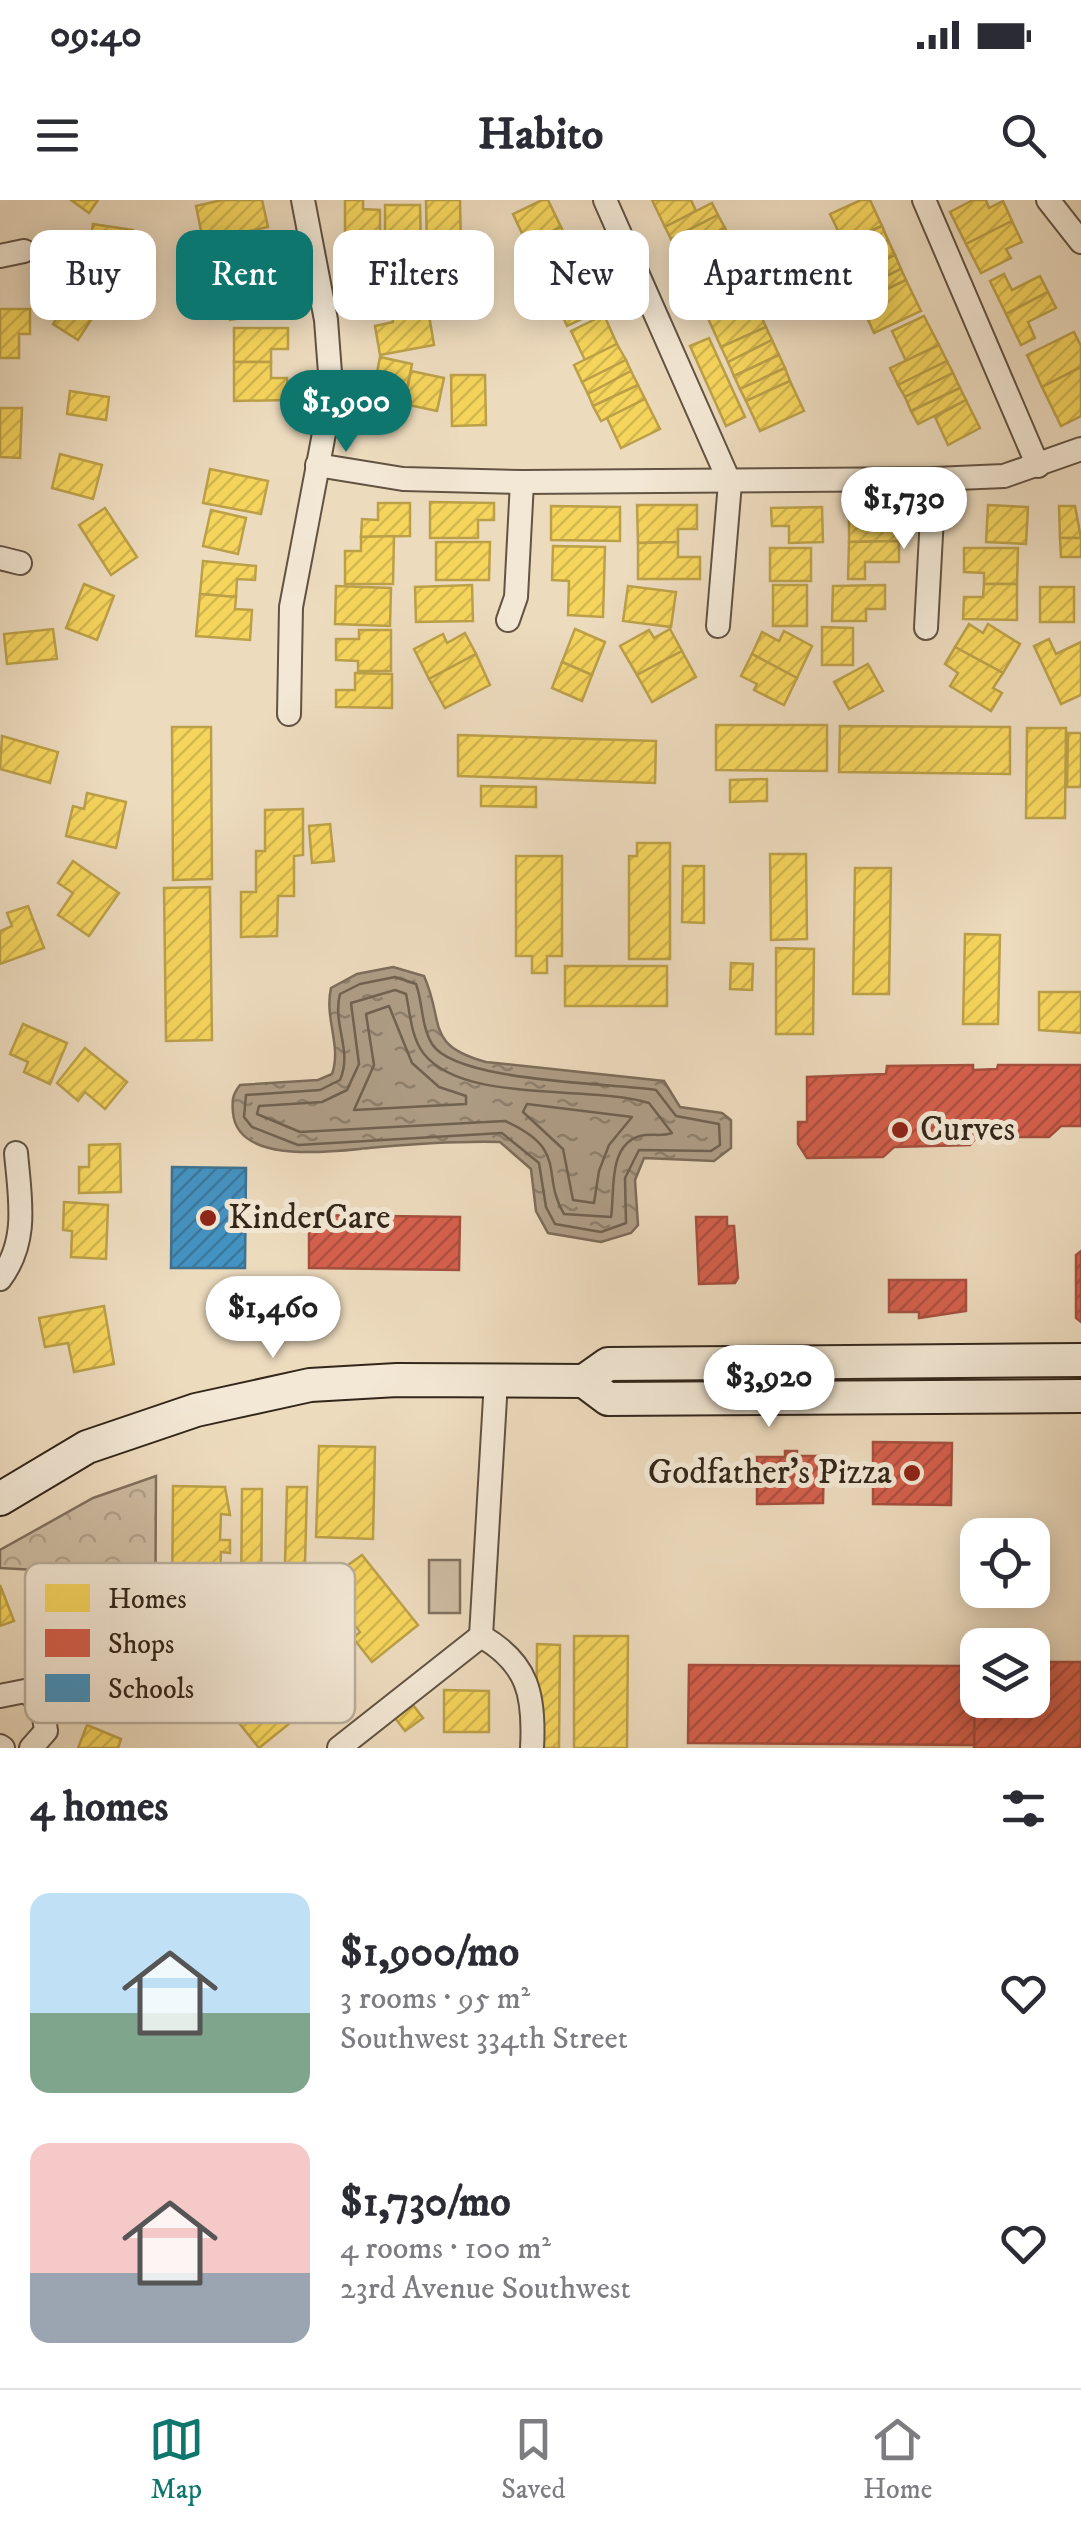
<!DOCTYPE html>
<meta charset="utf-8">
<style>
:root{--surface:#fff;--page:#f2f2f3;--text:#2b2b33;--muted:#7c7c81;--line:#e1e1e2;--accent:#0f766e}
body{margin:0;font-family:"IM FELL DW Pica",serif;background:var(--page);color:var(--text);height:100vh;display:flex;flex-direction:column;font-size:38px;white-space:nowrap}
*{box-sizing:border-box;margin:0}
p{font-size:32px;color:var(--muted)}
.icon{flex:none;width:55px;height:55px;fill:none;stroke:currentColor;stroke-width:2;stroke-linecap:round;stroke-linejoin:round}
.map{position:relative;height:1548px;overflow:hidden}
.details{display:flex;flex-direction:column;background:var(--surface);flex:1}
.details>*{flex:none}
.hud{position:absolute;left:30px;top:30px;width:1022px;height:90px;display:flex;gap:20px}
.tools{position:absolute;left:960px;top:1318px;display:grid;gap:20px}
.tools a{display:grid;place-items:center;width:90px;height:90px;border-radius:20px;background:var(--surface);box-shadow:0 5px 25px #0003;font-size:50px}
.price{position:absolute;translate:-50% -85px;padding:0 22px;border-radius:35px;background:#fff;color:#222;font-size:32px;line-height:65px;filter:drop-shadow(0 2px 5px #0008)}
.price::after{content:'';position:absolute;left:50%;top:60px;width:30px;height:22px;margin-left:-15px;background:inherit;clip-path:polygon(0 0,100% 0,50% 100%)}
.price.on{background:var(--accent);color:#fff}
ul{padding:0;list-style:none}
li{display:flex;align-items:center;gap:30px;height:250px;padding:0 30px}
li span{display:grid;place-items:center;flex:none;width:280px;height:200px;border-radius:20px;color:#555}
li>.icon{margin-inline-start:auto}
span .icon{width:120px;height:120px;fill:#fffc;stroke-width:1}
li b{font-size:42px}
h2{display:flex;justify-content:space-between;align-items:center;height:120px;padding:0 30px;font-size:42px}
.pill{padding:0 35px;border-radius:20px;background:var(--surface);box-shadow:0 5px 25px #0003;font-size:35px;line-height:90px}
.pill.on{background:var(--accent);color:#fff}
.status{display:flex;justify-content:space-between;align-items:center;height:70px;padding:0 50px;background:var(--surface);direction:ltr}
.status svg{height:28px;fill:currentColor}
header{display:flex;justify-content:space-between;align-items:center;height:130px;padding:0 30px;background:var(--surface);font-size:45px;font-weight:800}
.dock{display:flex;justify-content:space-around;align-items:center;height:140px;border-top:2px solid var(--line);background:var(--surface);font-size:28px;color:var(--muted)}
.dock a{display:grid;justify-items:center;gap:5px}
.dock .on{color:var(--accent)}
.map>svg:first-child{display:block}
.park{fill:url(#park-crowns);stroke:#80715e;stroke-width:2.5}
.garden{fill:#cdbca2;stroke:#80715e;stroke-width:2.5}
.water{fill:url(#water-ripples);stroke:#7d6d5b;stroke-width:2.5}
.homes{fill:url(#homes-hatch);stroke:#bca048;stroke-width:2.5}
.shops{fill:url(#shops-hatch);stroke:#a54f3e;stroke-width:2.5}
.schools{fill:url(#schools-hatch);stroke:#3e7290;stroke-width:2.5}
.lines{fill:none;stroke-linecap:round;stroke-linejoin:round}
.shore{stroke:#706250;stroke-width:2.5}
.minor-casing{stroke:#625343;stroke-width:26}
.secondary-casing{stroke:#33261a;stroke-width:36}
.minor{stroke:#f3e8d5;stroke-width:22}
.secondary{stroke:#f3e8d5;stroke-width:32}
.poi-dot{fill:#8f2418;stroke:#f3e8d5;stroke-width:4}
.labels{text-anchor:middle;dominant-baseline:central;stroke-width:10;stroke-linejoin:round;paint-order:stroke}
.poi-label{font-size:35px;fill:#33261a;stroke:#f3e8d5;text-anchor:start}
.key{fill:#f3e8d5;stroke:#b9ae9d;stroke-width:2.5}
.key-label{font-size:28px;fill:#33261a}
</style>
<div class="status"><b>09:40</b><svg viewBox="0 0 49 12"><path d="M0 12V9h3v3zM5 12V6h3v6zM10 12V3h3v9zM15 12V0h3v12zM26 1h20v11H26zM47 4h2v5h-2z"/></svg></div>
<header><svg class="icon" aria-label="menu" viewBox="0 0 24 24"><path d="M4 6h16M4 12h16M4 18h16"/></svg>Habito<svg class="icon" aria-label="search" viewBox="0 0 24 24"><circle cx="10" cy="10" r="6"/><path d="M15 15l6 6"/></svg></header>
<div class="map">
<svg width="1081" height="1548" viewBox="0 0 1081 1548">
<defs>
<pattern id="park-crowns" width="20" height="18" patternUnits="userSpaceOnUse" patternTransform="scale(2.5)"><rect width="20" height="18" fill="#cdbca2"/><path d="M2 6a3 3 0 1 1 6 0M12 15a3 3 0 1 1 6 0" fill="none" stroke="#b0a18b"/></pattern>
<pattern id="water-ripples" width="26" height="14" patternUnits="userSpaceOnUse" patternTransform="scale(2.5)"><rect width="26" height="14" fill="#ae9d86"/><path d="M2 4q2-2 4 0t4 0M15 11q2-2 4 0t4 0" fill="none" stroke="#8e806d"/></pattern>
<pattern id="homes-hatch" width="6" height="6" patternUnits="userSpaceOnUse" patternTransform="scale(2.5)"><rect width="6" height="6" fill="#f6d55c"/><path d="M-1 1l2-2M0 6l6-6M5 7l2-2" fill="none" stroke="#d3b74f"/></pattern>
<pattern id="shops-hatch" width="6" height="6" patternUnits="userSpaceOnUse" patternTransform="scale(2.5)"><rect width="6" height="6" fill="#d6604d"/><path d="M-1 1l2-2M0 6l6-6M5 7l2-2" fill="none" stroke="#ae4f3f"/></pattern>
<pattern id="schools-hatch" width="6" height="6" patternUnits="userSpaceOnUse" patternTransform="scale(2.5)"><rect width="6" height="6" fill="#4393c3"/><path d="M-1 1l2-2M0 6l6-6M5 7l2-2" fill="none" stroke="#39789e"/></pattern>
</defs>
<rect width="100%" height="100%" fill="#eddbbe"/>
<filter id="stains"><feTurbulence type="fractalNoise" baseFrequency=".002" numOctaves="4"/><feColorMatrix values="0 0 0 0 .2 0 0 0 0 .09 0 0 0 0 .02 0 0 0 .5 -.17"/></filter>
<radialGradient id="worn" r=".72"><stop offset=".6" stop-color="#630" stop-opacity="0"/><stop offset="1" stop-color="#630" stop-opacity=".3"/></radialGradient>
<polygon class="park" points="156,1276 155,1465 131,1420 36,1370 0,1368 0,1350 93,1298"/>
<rect class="garden" x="429" y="1360" width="31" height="53"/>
<path class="water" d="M393,767L424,776C445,823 424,845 486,862L664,881L680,907L722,913L731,920V948L714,961L644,958L635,980L638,1025L631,1033L601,1042L548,1033L536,1011L531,969L500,942C457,941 412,944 369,948C336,951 238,966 233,913C232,901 232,895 240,885L318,880L332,874C342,846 324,818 331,788L357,774Z"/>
<g class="homes">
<polygon points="71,0 98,0 89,13"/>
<polygon points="222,0 262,0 268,27 203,41 196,6"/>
<polygon points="345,0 363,0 363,9 380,10 380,47 345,47"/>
<polygon points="426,0 460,0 461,50 427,51"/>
<polygon points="542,0 548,0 561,27 527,44 513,14"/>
<polygon points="652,0 691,0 696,11 665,27"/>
<polygon points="861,0 870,0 882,26 844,43 830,14"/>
<polygon points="973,0 986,0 989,8 1003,1 1012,21 966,44 950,12"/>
<polygon points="712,3 718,15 671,39 665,27"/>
<polygon points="385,5 420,5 421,47 385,47"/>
<polygon points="718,15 725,28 677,52 671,39"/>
<polygon points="1012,21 1022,42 1006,49 1011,58 981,73 966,44"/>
<polygon points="93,24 133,30 126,77 85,71"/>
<polygon points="882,26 888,40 842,63 835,47"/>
<polygon points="561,27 567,39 523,62 516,48"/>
<polygon points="725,28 731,41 684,65 677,52"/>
<polygon points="248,35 255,73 222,79 215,41"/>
<polygon points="567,39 573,51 528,73 523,62"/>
<polygon points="888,40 895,55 849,78 842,63"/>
<polygon points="731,41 740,59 693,84 684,65"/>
<polygon points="573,51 579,64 534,86 528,73"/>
<polygon points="895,55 901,69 855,91 849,78"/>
<polygon points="579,64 586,80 542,102 534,86"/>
<polygon points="420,68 427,103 371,110 366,78"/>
<polygon points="724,68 738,95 706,111 693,84"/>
<polygon points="901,69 906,80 860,102 855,91"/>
<polygon points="1004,74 1012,90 1040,76 1048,92 1006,114 990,81"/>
<polygon points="272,76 275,94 259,97 262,114 230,120 224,84"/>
<polygon points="586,80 601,110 567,126 554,96"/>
<polygon points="906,80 921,111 874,133 860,102"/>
<polygon points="80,81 105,98 78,140 53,124"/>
<polygon points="1048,92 1056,108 1028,122 1035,138 1021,145 1006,114"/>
<polygon points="752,95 766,127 721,147 707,116"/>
<polygon points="427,103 434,145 380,155 375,126 393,122 391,110"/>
<polygon points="0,109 30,109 30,134 19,134 19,158 0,158"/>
<polygon points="604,115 617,144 585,160 571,131"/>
<polygon points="924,116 939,145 906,161 892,131"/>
<polygon points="766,127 772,140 728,162 721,147"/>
<polygon points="234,128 288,128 288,149 271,149 271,162 234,162"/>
<polygon points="1074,132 1081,146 1081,167 1042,187 1027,155"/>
<polygon points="709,138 745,217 726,226 690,146"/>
<polygon points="772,140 779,155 734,176 728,162"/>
<polygon points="617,144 626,160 582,182 574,165"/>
<polygon points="939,145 947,161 898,185 890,168"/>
<polygon points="779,155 785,168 740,189 734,176"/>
<polygon points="380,157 412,164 404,204 372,198"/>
<polygon points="626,160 631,171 588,194 582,182"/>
<polygon points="947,161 953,173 905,197 898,185"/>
<polygon points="234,162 271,162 271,178 287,178 288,200 234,201"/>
<polygon points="1081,167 1081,216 1061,226 1042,187"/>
<polygon points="785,168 790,181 746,201 740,189"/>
<polygon points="411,171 444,178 437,211 404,204"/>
<polygon points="631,171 638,185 593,206 588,194"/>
<polygon points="953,173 960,188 911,211 905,197"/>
<polygon points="451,175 485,175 486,225 452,226"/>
<polygon points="790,181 804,211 760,231 746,201"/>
<polygon points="638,185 645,199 601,221 593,206"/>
<polygon points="960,188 966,200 918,224 911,211"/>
<polygon points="70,191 109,197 106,220 67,214"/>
<polygon points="645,199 660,229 621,248 607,218"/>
<polygon points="966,200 980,228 948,245 935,217"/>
<polygon points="0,208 22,208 20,258 0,257"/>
<polygon points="60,254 102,265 93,299 52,288"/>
<polygon points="210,269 268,281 261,314 203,303"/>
<polygon points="430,302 494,303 494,320 478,320 478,338 430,338"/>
<polygon points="378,303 410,303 410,336 361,337 362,319 378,320"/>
<polygon points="637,305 697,305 697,329 678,329 678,342 638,343"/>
<polygon points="988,305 1028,307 1026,344 986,342"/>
<polygon points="551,306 620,307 620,341 551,340"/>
<polygon points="1059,306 1075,306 1081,338 1060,338"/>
<polygon points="822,307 823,342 789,343 789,326 772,326 771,308"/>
<polygon points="105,308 137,357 111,375 79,325"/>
<polygon points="849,309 900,309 899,341 849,342"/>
<polygon points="211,310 246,318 238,354 203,346"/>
<polygon points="394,336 393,384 345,384 345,351 361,351 361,337"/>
<polygon points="1060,338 1081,338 1081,357 1061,357"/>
<polygon points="899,341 899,362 865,362 865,379 848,379 849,342"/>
<polygon points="436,342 490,342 489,380 436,380"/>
<polygon points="678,342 678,357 700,357 700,379 638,379 638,343"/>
<polygon points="553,346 605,347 603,417 568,415 569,381 552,380"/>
<rect x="770" y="348" width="41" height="33"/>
<polygon points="964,348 1018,348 1017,384 984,384 984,373 964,372"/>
<polygon points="203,361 256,366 255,380 237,379 236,397 200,394"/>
<polygon points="84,384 114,396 97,440 66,428"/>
<polygon points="984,384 1017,384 1017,420 963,419 964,397 983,397"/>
<polygon points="472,385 473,421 416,422 415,387"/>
<rect x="773" y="385" width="34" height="41"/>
<polygon points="885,385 885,409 866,409 866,421 832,421 833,386"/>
<polygon points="336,386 391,388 390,426 335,424"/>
<polygon points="628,386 676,392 671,427 623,421"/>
<rect x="1040" y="387" width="34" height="35"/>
<polygon points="200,394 236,397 235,409 252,410 250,440 196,436"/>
<polygon points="969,424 983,433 988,424 1020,444 1003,473 955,447"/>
<polygon points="822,427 853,428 853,465 822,465"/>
<polygon points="53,429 57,459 7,464 4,434"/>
<polygon points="575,429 605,442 592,475 562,462"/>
<polygon points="670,429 682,451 637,475 620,446 649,430 654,438"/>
<polygon points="359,430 391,430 391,471 358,471 358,461 336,460 336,439 359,439"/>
<polygon points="784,431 812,446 797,478 752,454 762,432 779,441"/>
<polygon points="465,433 476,454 429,479 414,449 443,434 447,443"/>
<polygon points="1049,439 1056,454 1081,442 1081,495 1061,504 1034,446"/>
<polygon points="955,447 1003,473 993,488 1002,493 991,511 950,486 958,473 945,464"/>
<polygon points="682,451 696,477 652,502 637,475"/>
<polygon points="476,454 490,485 445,508 429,479"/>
<polygon points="752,454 797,478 784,505 754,490 757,484 741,476"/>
<polygon points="562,462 592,475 582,501 552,488"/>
<polygon points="868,464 883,491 849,509 834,482"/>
<polygon points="355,473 392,474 392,508 336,507 336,490 355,490"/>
<polygon points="716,525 827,525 827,571 716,570"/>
<polygon points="840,526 1010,527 1010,574 839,572"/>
<polygon points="172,527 211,527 212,679 173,680"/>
<polygon points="1027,528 1066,528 1065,618 1026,618"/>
<polygon points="1068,533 1081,533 1081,587 1067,587"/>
<polygon points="458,535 656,541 655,583 458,576"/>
<polygon points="2,536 58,552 50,583 0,569"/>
<polygon points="767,579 767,601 730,602 730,580"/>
<polygon points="481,586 536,587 536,607 481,606"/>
<polygon points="87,593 126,602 116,648 66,636 73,606 84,609"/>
<polygon points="303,609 303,655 294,656 294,696 278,696 277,736 241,737 241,692 256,692 256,651 265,651 265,610"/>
<polygon points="330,624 334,661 312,663 309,626"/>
<polygon points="637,643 670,643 670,759 629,759 629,656 637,656"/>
<polygon points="770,654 806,654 807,739 771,740"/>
<polygon points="516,656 562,656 562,756 547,756 547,773 532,773 532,756 516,756"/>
<polygon points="73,661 119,693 89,736 58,715 73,693 58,683"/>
<polygon points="683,666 704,666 704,723 682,722"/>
<polygon points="855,668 891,668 889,794 853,794"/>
<polygon points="210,687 212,840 166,841 164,688"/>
<polygon points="28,706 44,748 0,764 0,731 12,726 7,713"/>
<polygon points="965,734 1000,735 998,824 963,824"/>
<polygon points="776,748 814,749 813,834 776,834"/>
<polygon points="731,763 753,764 752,790 730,789"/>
<rect x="565" y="766" width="102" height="40"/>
<polygon points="1039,792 1081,792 1081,833 1039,830"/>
<polygon points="23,824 67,843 50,884 24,872 28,862 10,854"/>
<polygon points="85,848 127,882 105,909 85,892 78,901 57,883"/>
<polygon points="120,944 121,992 79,993 79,967 89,967 89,945"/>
<polygon points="64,1002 108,1005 106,1059 71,1057 72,1031 63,1030"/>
<polygon points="104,1106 114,1164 74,1172 68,1143 45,1147 39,1118"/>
<polygon points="319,1246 375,1247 373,1339 316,1337"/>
<polygon points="173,1286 225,1287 230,1315 221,1314 220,1340 230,1340 230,1353 221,1352 220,1378 230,1378 223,1410 172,1408"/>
<polygon points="287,1287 307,1287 305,1365 285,1364"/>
<polygon points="242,1289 262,1289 261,1409 241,1409"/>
<polygon points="362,1355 418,1425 372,1462 353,1438 360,1432 341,1407 333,1414 328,1407 333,1403 319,1386"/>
<polygon points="0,1385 14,1421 0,1426"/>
<polygon points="222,1419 234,1434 238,1430 245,1439 238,1444 254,1464 261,1459 268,1468 262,1473 278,1494 285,1488 300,1515 259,1548 182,1452"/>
<polygon points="574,1436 628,1436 627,1548 574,1548"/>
<polygon points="537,1444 560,1445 559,1548 536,1548"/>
<polygon points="444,1490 489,1491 489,1532 444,1532"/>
<polygon points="413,1505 423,1518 405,1531 395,1518"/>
<polygon points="87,1525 121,1539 118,1548 78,1548"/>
</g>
<g class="shops">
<polygon points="973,865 973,870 997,869 998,865 1081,865 1081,926 1061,926 1049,937 977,937 970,945 894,947 883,957 807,958 798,944 798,922 807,922 807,877 886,874 887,866"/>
<polygon points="309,1015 460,1017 459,1070 309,1068"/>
<polygon points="696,1017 727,1017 727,1026 734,1026 738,1078 735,1083 699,1084"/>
<polygon points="1081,1051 1081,1122 1076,1118 1076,1055"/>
<polygon points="889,1080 966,1080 966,1111 919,1118 919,1112 889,1112"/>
<polygon points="873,1242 952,1243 951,1305 873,1304"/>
<polygon points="785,1251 797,1251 797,1256 824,1256 823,1303 757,1304 757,1257 785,1257"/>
<polygon points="1032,1462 1081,1462 1081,1548 974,1548 975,1466 978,1500 1032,1500"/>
<polygon points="689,1465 975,1466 974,1545 688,1543"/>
</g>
<polygon class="schools" points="172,967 246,968 245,1068 171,1068"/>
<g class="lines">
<g class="shore">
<path d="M395,777L416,784C423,803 421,826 432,844C456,882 609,883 656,890L676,916L719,924L720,945L711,951L639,950L625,978L626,1023L601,1032L555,1024L546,1007L539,963L502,933L298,945L252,927L244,917L246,895L320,890L340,880C353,851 332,824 340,794L360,784Z"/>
<path d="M395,790L406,794C410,812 411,838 424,854C464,904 590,885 649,903L672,933C662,937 651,933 640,936C607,945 615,994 611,1017L564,1014C540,974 570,950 505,921L300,932L257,914L259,906L322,902L347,890L359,864L351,803Z"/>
<polygon points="389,806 412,863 439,887 466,896 466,904 354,910 374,865 366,814"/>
<polygon points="527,904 632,917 609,945 599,971 594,1003 573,1000 563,949 523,912"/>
</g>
<defs>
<g id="minor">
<polyline points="605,0 730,283 718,426"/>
<polyline points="924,0 1038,266"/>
<polyline points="1048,0 1081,42"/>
<polyline points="0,56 24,51"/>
<polyline points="317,265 403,279 522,282 934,279 1004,276 1081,249"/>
<polyline points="0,358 20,363"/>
<polyline points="508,420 516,397 522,282"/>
<polyline points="926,428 934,279"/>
<polyline points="289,514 291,407 326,223 330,173 326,120 303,0"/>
<path d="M0,1079C29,1041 20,999 16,953"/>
<path d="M496,1181L481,1436C528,1463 535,1495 532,1548"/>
<polyline points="0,1496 25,1491 42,1503 46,1531 31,1548"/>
<polyline points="0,1546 3,1548"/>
<polyline points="339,1548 481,1436"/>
</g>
<g id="secondary">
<polyline points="584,1181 608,1199 1081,1196"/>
<polyline points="0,1299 87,1247 196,1210 310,1185 397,1180 584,1181 608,1164 1081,1160"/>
</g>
</defs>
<use href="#minor" class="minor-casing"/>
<use href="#secondary" class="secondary-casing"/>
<use href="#minor" class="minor"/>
<use href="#secondary" class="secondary"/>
</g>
<g class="poi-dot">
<circle cx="900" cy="930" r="10"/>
<circle cx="208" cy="1018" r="10"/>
<circle cx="912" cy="1273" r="10"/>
</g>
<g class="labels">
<g class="poi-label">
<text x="920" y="930">Curves</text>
<text x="228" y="1018">KinderCare</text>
<text x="892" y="1273" text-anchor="end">Godfather's Pizza</text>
</g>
</g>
<rect x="25" y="1363" width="330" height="160" rx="15" class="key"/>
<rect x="45" y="1384" width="45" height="28" fill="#f6d55c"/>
<rect x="45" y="1429" width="45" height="28" fill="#d6604d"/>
<rect x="45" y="1474" width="45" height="28" fill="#4393c3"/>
<g class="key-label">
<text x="108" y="1408">Homes</text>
<text x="108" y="1453">Shops</text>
<text x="108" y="1498">Schools</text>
</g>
<rect width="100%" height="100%" filter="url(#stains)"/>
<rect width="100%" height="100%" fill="url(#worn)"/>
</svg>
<div class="tools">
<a><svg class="icon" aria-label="locate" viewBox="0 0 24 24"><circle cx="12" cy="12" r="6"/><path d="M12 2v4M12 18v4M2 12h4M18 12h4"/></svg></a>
<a><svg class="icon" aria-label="layers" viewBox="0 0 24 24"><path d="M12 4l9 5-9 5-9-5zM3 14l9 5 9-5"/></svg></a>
</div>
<b class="price on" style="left:346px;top:255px">$1,900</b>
<b class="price" style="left:904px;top:352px">$1,730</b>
<b class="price" style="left:273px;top:1161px">$1,460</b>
<b class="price" style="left:769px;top:1230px">$3,920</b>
<div class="hud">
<a class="pill">Buy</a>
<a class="pill on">Rent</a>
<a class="pill">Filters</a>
<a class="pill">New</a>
<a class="pill">Apartment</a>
</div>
</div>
<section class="details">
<h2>4 homes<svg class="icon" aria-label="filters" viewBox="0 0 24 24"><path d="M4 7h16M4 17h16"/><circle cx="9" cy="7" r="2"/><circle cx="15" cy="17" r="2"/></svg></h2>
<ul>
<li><span style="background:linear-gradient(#bfe0f5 60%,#7fa58c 0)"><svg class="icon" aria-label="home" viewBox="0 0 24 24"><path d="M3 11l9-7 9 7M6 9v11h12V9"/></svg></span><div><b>$1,900/mo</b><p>3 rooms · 95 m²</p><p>Southwest 334th Street</p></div><svg class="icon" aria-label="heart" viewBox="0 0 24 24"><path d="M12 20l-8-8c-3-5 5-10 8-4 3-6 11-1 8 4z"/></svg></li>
<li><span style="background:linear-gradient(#f6c9c9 65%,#9aa5b1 0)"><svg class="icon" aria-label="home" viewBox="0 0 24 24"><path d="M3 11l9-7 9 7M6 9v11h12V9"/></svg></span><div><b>$1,730/mo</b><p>4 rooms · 100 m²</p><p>23rd Avenue Southwest</p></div><svg class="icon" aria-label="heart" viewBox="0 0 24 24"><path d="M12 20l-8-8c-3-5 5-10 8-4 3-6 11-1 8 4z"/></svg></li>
</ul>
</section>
<nav class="dock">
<a class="on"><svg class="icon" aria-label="map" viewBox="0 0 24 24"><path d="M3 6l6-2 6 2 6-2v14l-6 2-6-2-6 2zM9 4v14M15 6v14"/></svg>Map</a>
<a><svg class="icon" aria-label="saved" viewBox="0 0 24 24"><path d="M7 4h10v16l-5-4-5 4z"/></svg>Saved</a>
<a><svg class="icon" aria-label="home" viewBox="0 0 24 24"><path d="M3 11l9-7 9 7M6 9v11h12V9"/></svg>Home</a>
</nav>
